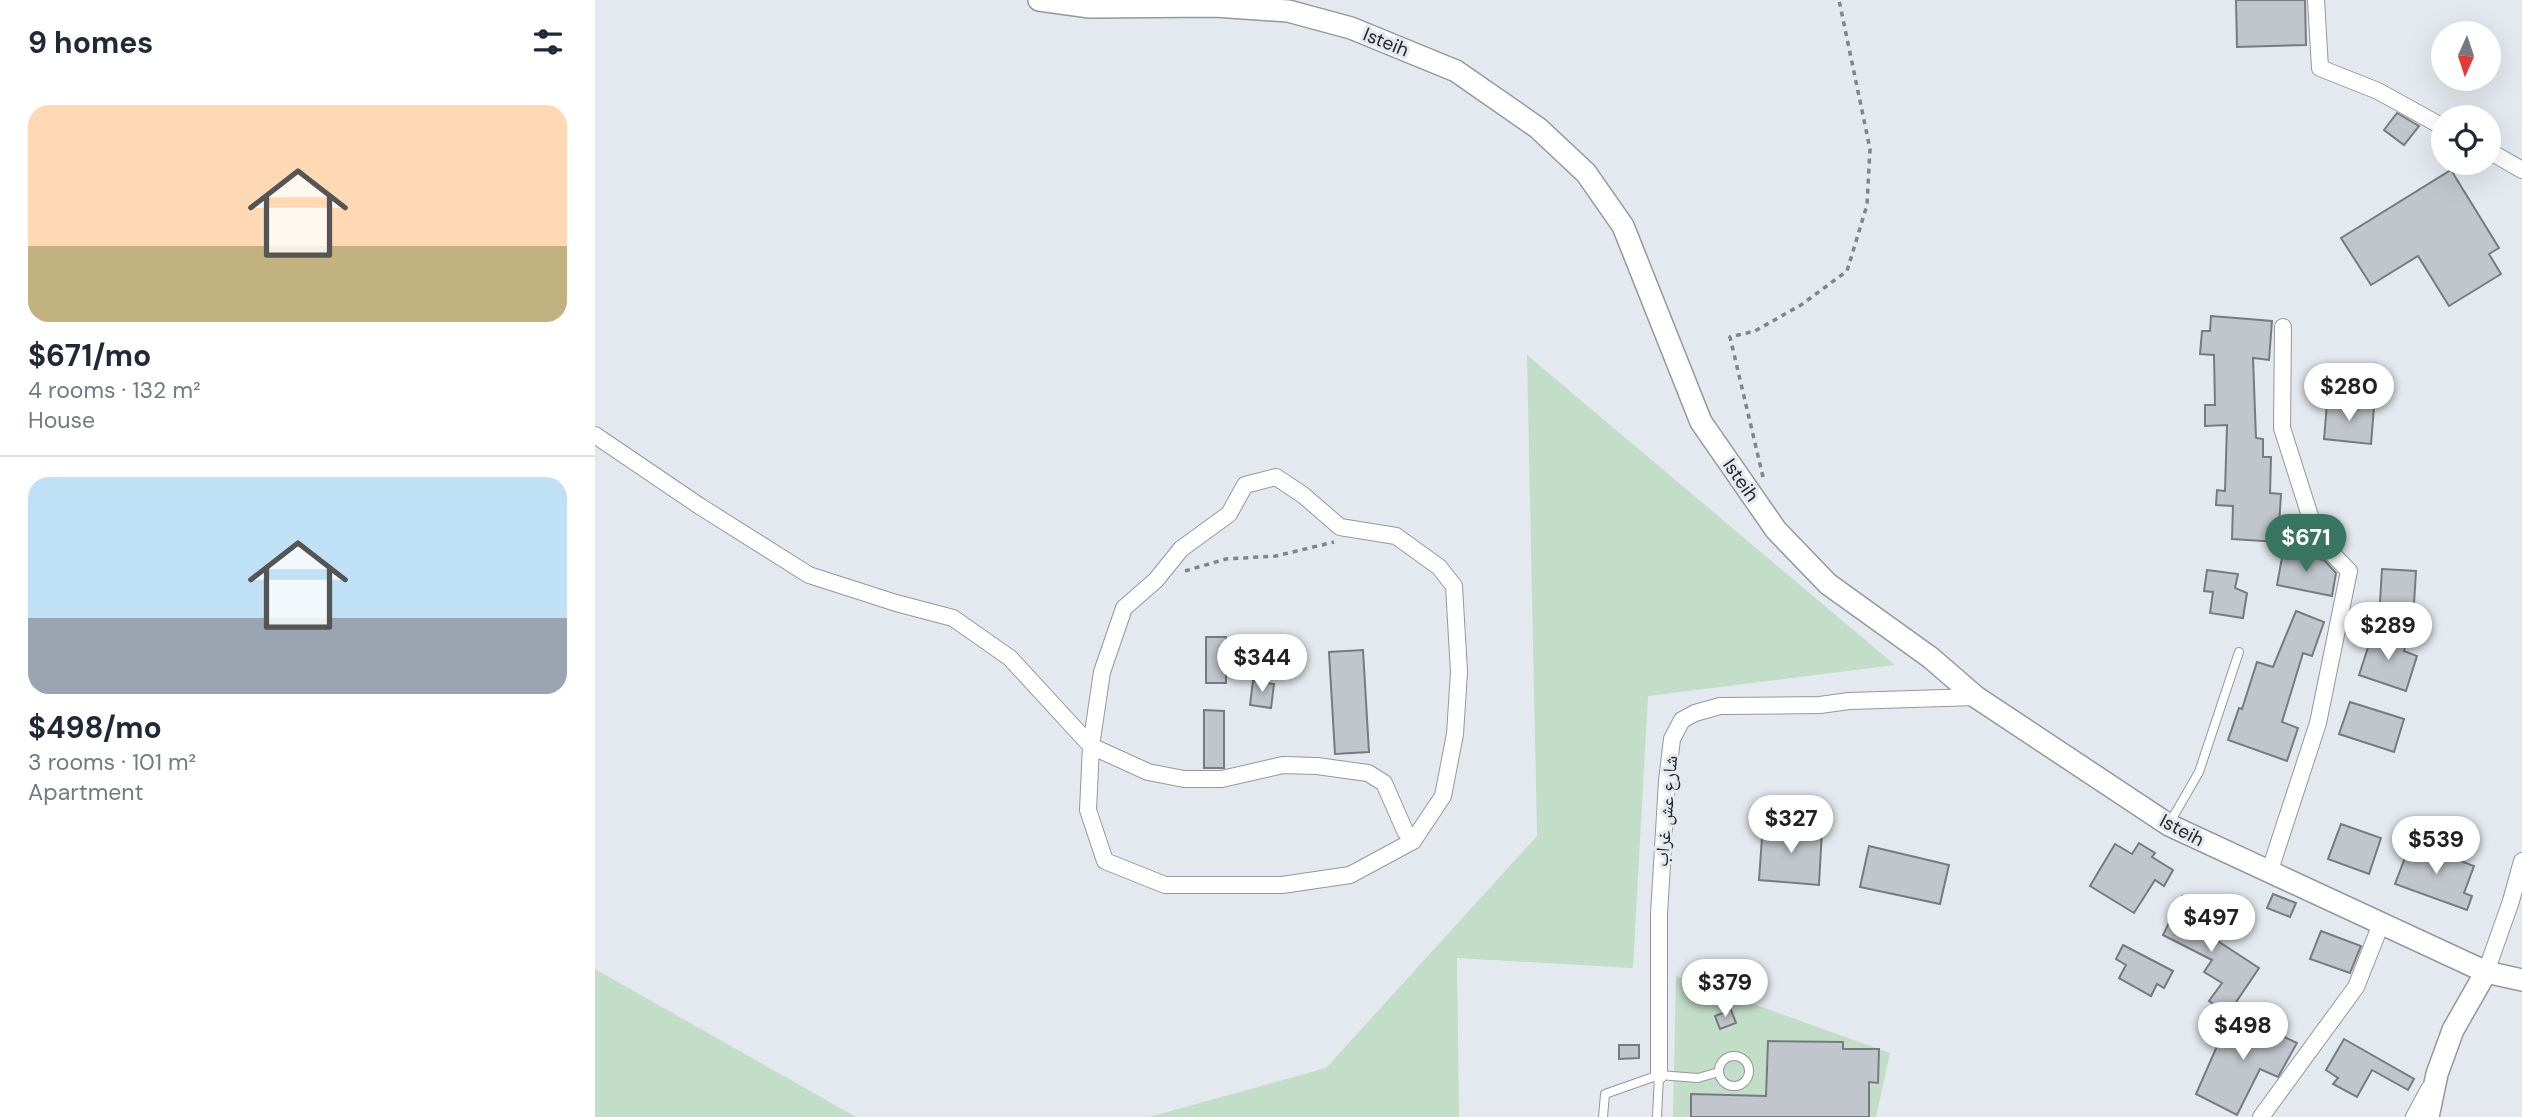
<!DOCTYPE html>
<meta charset="utf-8">
<style>
:root{--surface:#fff;--page:#f2f2f3;--text:#1f2937;--muted:#747a83;--line:#e0e1e3;--accent:#397661}
body{margin:0;font-family:"DM Sans","Noto Naskh Arabic",sans-serif;background:var(--page);color:var(--text);height:100vh;display:flex;flex-direction:column;font-size:26px;white-space:nowrap}
*{box-sizing:border-box;margin:0}
p{font-size:23px;color:var(--muted)}
.icon{flex:none;width:38px;height:38px;fill:none;stroke:currentColor;stroke-width:2;stroke-linecap:round;stroke-linejoin:round}
.map{position:relative;flex:1;overflow:hidden}
.drawer{display:flex;flex-direction:column;background:var(--surface);width:595px}
.drawer>*{flex:none}
.needle{width:46px;rotate:183deg}
.controls{position:absolute;left:1836px;top:21px;display:grid;gap:14px}
.controls a{display:grid;place-items:center;width:70px;height:70px;border-radius:50%;background:var(--surface);box-shadow:0 7px 28px #0002;font-size:35px}
.price{position:absolute;translate:-50% -60px;padding:0 16px;border-radius:24px;background:#fff;color:#222;font-size:23px;line-height:46px;filter:drop-shadow(0 2px 4px #0008)}
.price::after{content:'';position:absolute;left:50%;top:42px;width:21px;height:16px;margin-left:-10px;background:inherit;clip-path:polygon(0 0,100% 0,50% 100%)}
.price.active{background:var(--accent);color:#fff}
ul{padding:0;list-style:none}
li{display:grid;align-content:center;gap:14px;height:371px;padding:0 28px}
li+li{border-top:2px solid var(--line)}
li span{display:grid;place-items:center;height:217px;border-radius:21px;color:#555}
li>.icon{margin-inline-start:auto}
span .icon{width:126px;height:126px;fill:#fffc;stroke-width:1}
li b{font-size:30px}
h2{display:flex;justify-content:space-between;align-items:center;height:84px;padding:0 28px;font-size:30px}
main{display:flex;flex:1;min-height:0}
.map>svg:first-child{display:block}
.green{fill:#c2ddc8}
.building{fill:#c1c6cc;stroke:#777b81;stroke-width:2}
.lines{fill:none;stroke-linecap:round;stroke-linejoin:round}
.service-casing{stroke:#94989d;stroke-width:10}
.minor-casing{stroke:#94989d;stroke-width:18}
.tertiary-casing{stroke:#94989d;stroke-width:24}
.path{stroke:#818589;stroke-width:3.5;stroke-dasharray:5 5;stroke-linecap:butt}
.service{stroke:#fff;stroke-width:8}
.minor{stroke:#fff;stroke-width:16}
.tertiary{stroke:#fff;stroke-width:21}
.labels{text-anchor:middle;dominant-baseline:central;stroke-width:6;stroke-linejoin:round;paint-order:stroke}
.street-label{font-size:19px;fill:#26282a;stroke:#e4e9ef}
</style>
<main>
<section class="drawer">
<h2>9 homes<svg class="icon" aria-label="filters" viewBox="0 0 24 24"><path d="M4 7h16M4 17h16"/><circle cx="9" cy="7" r="2"/><circle cx="15" cy="17" r="2"/></svg></h2>
<ul>
<li><span style="background:linear-gradient(#ffd9b3 65%,#c2b280 0)"><svg class="icon" aria-label="home" viewBox="0 0 24 24"><path d="M3 11l9-7 9 7M6 9v11h12V9"/></svg></span><div><b>$671/mo</b><p>4 rooms · 132 m²</p><p>House</p></div></li>
<li><span style="background:linear-gradient(#bfe0f5 65%,#9aa5b1 0)"><svg class="icon" aria-label="home" viewBox="0 0 24 24"><path d="M3 11l9-7 9 7M6 9v11h12V9"/></svg></span><div><b>$498/mo</b><p>3 rooms · 101 m²</p><p>Apartment</p></div></li>
</ul>
</section>
<div class="map">
<svg width="1927" height="1117" viewBox="0 0 1927 1117">
<rect width="100%" height="100%" fill="#e4e9ef"/>
<g class="green">
<polygon points="932,355 1300,665 1053,696 1038,968 862,958 864,1117 554,1117 731,1068 942,836"/>
<polygon points="0,969 261,1117 0,1117"/>
<polygon points="1081,976 1295,1053 1281,1117 1078,1117"/>
</g>
<g class="building">
<polygon points="1641,0 1710,0 1711,45 1642,47"/>
<polygon points="1802,113 1824,126 1809,145 1789,130"/>
<polygon points="1856,170 1904,248 1894,254 1906,274 1854,306 1823,256 1776,285 1746,238"/>
<polygon points="1616,316 1677,321 1674,360 1658,358 1661,438 1668,439 1668,457 1676,457 1675,493 1686,494 1683,542 1637,539 1638,506 1621,505 1622,490 1630,491 1632,425 1610,426 1610,405 1620,405 1619,355 1605,354 1607,331 1615,331"/>
<polygon points="1732,403 1779,407 1776,444 1729,439"/>
<polygon points="1688,552 1729,560 1741,573 1737,596 1682,585"/>
<polygon points="1787,569 1821,571 1818,620 1784,618"/>
<polygon points="1612,570 1643,574 1640,588 1652,593 1648,618 1615,613 1618,592 1609,591"/>
<polygon points="1701,611 1729,622 1717,656 1708,653 1687,722 1703,728 1692,761 1633,740 1644,708 1647,709 1662,662 1678,667"/>
<polygon points="1778,632 1811,643 1809,651 1822,656 1811,691 1764,675"/>
<rect x="611" y="637" width="20" height="46"/>
<polygon points="768,650 774,752 740,754 734,652"/>
<polygon points="658,681 679,684 676,708 655,705"/>
<polygon points="1755,702 1809,719 1799,752 1744,734"/>
<polygon points="609,710 629,711 629,768 609,768"/>
<polygon points="1168,824 1227,829 1224,885 1164,880"/>
<polygon points="1746,824 1786,838 1774,874 1733,859"/>
<polygon points="1816,842 1879,866 1869,893 1877,896 1872,910 1800,884"/>
<polygon points="1544,843 1560,853 1557,857 1578,870 1569,886 1560,880 1539,913 1495,886 1520,844 1537,854"/>
<polygon points="1274,846 1354,865 1345,904 1265,887"/>
<polygon points="1678,894 1701,903 1695,917 1672,908"/>
<polygon points="1587,896 1608,906 1603,917 1611,920 1606,930 1664,968 1633,1014 1614,1001 1627,983 1609,972 1617,960 1568,935"/>
<polygon points="1726,931 1766,946 1755,973 1715,959"/>
<polygon points="1528,945 1578,971 1569,988 1562,984 1556,996 1524,978 1531,965 1521,959"/>
<polygon points="1136,1010 1141,1023 1125,1029 1120,1016"/>
<polygon points="1637,1012 1702,1043 1683,1077 1665,1069 1642,1115 1601,1094"/>
<polygon points="1749,1039 1819,1079 1813,1090 1777,1070 1762,1097 1738,1084 1743,1078 1731,1070"/>
<polygon points="1173,1041 1248,1042 1248,1049 1284,1049 1283,1083 1274,1082 1274,1117 1096,1117 1096,1094 1171,1096"/>
<polygon points="1024,1045 1044,1045 1044,1058 1024,1059"/>
</g>
<g class="lines">
<defs>
<g id="service">
<polyline points="1574,824 1604,772 1644,652"/>
<circle cx="1139" cy="1071" r="15"/>
<polyline points="1008,1117 1010,1094 1064,1075 1103,1078 1124,1072"/>
<polyline points="1062,1117 1064,1075"/>
</g>
<g id="minor">
<polyline points="1721,0 1725,68 1783,91 1848,127"/>
<polyline points="1894,151 1927,170"/>
<polyline points="0,435 106,507 214,575 301,603 358,618 415,658 496,746 553,772 589,779 627,779 688,765 722,766 773,773 789,783 810,831 818,841"/>
<polygon points="681,477 708,495 745,527 801,536 844,567 859,586 864,672 860,734 848,796 818,841 755,875 687,885 570,885 510,861 493,810 496,746 507,672 529,608 561,580 586,549 634,514 650,485"/>
<polyline points="1674,873 1723,723 1754,571 1722,538 1687,428 1688,327"/>
<polyline points="1891,972 1916,901 1927,861"/>
<polyline points="1064,1075 1064,914 1072,781 1077,739 1087,720 1100,713 1125,706 1225,705 1254,701 1381,697"/>
<polyline points="1666,1117 1761,987 1786,924"/>
<polyline points="1819,1117 1834,1089"/>
</g>
<g id="tertiary">
<polyline points="444,0 495,7 620,6 693,11 756,28 861,71 943,128 991,173 1028,226 1106,422 1181,530 1233,584 1336,658 1381,697 1574,825 1891,972 1927,980"/>
<polyline points="1833,1117 1842,1074 1858,1030 1891,972"/>
</g>
</defs>
<use href="#service" class="service-casing"/>
<use href="#minor" class="minor-casing"/>
<use href="#tertiary" class="tertiary-casing"/>
<g class="path">
<polyline points="1168,477 1135,337 1160,331 1206,305 1252,271 1272,205 1275,149 1244,0"/>
<polyline points="590,571 631,559 681,556 739,542"/>
</g>
<use href="#service" class="service"/>
<use href="#minor" class="minor"/>
<use href="#tertiary" class="tertiary"/>
</g>
<g class="labels">
<g class="street-label">
<text transform="translate(791 42) rotate(22)">Isteih</text>
<text transform="translate(1146 480) rotate(55)">Isteih</text>
<text transform="translate(1071 811) rotate(-85)">شارع عش غراب</text>
<text transform="translate(1587 830) rotate(28)">Isteih</text>
</g>
</g>
</svg>
<div class="controls">
<a><svg class="needle" viewBox="-14 -14 28 28"><path d="M0-13l5 13h-10z" fill="#e53935"/><path d="M0 13l5-13h-10z" fill="#747a83"/></svg></a>
<a><svg class="icon" aria-label="locate" viewBox="0 0 24 24"><circle cx="12" cy="12" r="6"/><path d="M12 2v4M12 18v4M2 12h4M18 12h4"/></svg></a>
</div>
<b class="price" style="left:1754px;top:423px">$280</b>
<b class="price active" style="left:1711px;top:574px">$671</b>
<b class="price" style="left:1793px;top:662px">$289</b>
<b class="price" style="left:667px;top:694px">$344</b>
<b class="price" style="left:1196px;top:855px">$327</b>
<b class="price" style="left:1841px;top:876px">$539</b>
<b class="price" style="left:1616px;top:954px">$497</b>
<b class="price" style="left:1130px;top:1019px">$379</b>
<b class="price" style="left:1648px;top:1062px">$498</b>
</div>
</main>
